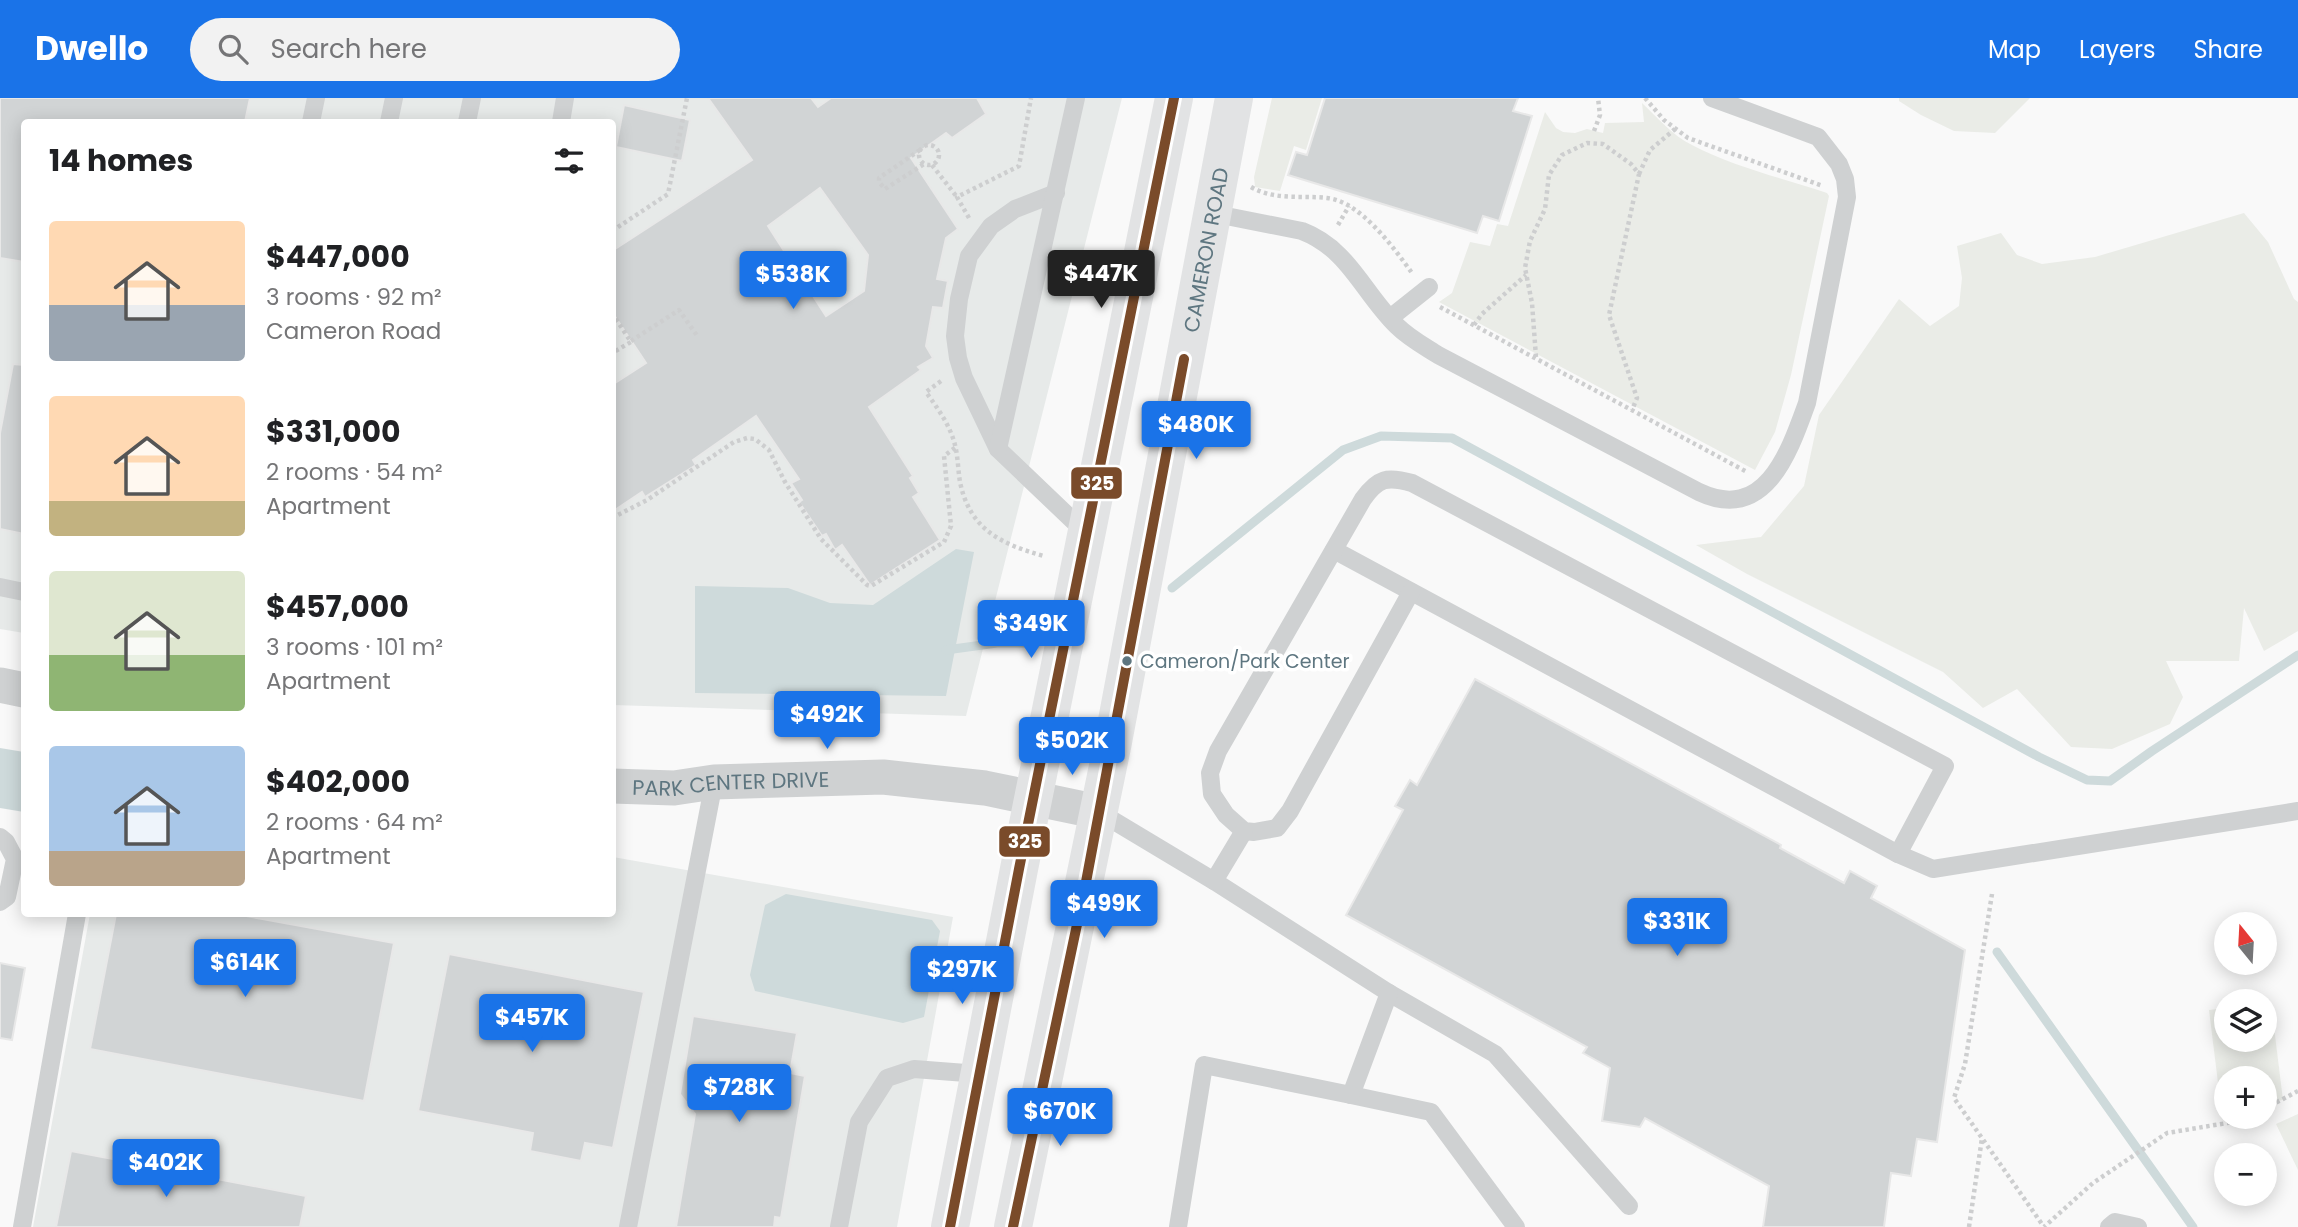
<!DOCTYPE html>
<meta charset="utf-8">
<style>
:root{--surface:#fff;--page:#f2f2f2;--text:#202124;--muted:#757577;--accent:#1a73e8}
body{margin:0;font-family:Poppins,sans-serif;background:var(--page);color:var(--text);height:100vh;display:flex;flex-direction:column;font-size:26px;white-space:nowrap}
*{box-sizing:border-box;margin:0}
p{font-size:23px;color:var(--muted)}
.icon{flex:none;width:38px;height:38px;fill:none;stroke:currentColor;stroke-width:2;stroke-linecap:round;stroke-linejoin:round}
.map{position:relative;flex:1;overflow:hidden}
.side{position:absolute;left:21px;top:21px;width:595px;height:798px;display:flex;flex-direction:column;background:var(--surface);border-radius:7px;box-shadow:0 4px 18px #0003}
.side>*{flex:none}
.needle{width:46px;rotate:342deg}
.controls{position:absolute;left:2214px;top:814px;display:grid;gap:14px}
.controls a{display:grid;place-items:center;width:63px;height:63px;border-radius:50%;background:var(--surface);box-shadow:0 4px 18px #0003;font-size:35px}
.price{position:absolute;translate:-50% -60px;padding:0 16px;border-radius:7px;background:var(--accent);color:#fff;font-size:23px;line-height:46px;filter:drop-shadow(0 2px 4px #0008)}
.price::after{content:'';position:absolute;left:50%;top:42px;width:21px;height:16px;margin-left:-10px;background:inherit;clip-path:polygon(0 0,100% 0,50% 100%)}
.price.selected{background:#222;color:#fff}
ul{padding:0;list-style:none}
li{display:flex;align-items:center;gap:21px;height:175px;padding:0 28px}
li span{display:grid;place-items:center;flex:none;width:196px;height:140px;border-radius:7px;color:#555}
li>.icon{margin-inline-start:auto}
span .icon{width:84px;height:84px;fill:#fffc;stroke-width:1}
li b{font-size:30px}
h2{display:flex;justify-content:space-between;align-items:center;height:84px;padding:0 28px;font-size:30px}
header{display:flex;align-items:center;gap:42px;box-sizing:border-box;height:98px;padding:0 35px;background:var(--accent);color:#fff}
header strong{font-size:33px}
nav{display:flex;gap:38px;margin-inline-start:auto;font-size:24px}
.search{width:490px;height:63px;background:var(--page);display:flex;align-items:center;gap:18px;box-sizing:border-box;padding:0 24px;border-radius:38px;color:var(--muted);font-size:26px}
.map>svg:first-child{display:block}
.built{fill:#e7eae9}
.green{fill:#eaece7}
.water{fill:#cedadb}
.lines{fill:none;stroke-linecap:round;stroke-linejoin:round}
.stream{stroke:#cedadb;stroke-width:9}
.building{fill:#d1d4d5;stroke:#e8e8e8;stroke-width:2;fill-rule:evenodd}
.path{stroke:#cdcecf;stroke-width:4.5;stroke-dasharray:3.5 3.5;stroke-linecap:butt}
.service{stroke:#cfd1d2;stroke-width:18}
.minor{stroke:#cfd1d2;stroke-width:35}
.secondary{stroke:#e2e3e4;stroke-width:38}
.bus-1-casing{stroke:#fff;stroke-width:16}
.bus-1{stroke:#7a4b2a;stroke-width:10}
.bus-dot{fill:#5e7680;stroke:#fff;stroke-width:2.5}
.labels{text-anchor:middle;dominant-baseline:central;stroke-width:7;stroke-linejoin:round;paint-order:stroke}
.bus-label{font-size:19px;fill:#5e7680;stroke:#fff;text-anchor:start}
.street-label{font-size:21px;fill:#5e7680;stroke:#fff}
.line-badge{stroke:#fff;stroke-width:2.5}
.badge-label{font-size:19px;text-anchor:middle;font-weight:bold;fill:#fff}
</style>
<header>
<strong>Dwello</strong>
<div class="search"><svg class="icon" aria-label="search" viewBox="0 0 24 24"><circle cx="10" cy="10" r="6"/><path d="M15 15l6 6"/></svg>Search here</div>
<nav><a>Map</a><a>Layers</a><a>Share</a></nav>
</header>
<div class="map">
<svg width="2298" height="1129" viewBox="0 0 2298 1129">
<rect width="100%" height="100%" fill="#f9f9f9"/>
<g class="built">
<polygon points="0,0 1122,0 966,618 613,607 612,24 24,24 24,535 0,531"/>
<polygon points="613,759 953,819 897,1129 33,1129 90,816 612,816"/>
</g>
<g class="green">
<polygon points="1272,0 1322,0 1306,52 1294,48 1280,93 1255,89 1254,79"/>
<polygon points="1899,0 2030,0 1995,35 1954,33 1921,17 1899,3"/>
<path d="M1642,5C1658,20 1673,38 1692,47C1734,69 1782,80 1827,95L1829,98L1791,277L1775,334L1755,372L1439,204L1452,195L1470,144L1490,148L1497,126L1508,128L1545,14L1556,30L1563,34L1575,35L1587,31L1603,35L1605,25L1644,24Z"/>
<polygon points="2244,115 2268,144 2294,201 2298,204 2298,533 2264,553 2244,510 2239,563 2166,563 2183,599 2170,626 2112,651 2071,649 2017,591 1983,610 1943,574 1747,476 1696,447 1761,439 1804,388 1819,317 1899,201 1930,228 1959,208 1962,180 1957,148 2001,135 2017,157 2042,166 2095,159"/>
<polygon points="2271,905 2283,1002 2265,1004 2264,980 2226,980 2226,1008 2221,1009 2209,912 2226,910 2226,942 2264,942 2265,906"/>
<polygon points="2298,1016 2298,1072 2276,1026"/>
</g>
<g class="water">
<polygon points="956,451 974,454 946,598 695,595 695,488 788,490 830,505 873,507"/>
<polygon points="0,650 24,654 24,714 0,710"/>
<polygon points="786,796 932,822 940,833 924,919 903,925 755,893 750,877 765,807"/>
</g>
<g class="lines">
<g class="stream">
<polyline points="1172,490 1343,352 1381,338 1452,340 2039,659 2087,682 2110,683 2152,653 2298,557"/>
<polyline points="946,552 997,545 1026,545"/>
<polyline points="1997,854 2193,1129"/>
</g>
</g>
<g class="building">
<polygon points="0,0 250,0 245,24 24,24 24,164 0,160"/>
<path d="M708,0H811L818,9L831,0H977L986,16L952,40L946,35L911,60L958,131L946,140L937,181L948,183L943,210L933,209L926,248L933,260L918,269L921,272L869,309L913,378L910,380L919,395L913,399L940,442L870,487L842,447L835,452L826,436L822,438L799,404L802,402L791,385L799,381L756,318L693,362L696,367L645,399L642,394L612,414V287L646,265L612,214V153L752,62ZM820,90L868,157L864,193L826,218L768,128Z"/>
<polygon points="1325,0 1518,0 1513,13 1532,18 1499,123 1483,118 1477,135 1288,77 1296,54 1307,57"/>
<polygon points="624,7 690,22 682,63 616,49"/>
<polygon points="13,266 24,267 24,436 0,431 0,335"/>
<polygon points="1475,581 1781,747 1780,750 1844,785 1850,773 1877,788 1871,800 1965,852 1937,1044 1917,1041 1911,1078 1891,1075 1884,1129 1763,1129 1769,1088 1645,1020 1640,1029 1602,1023 1610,970 1583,955 1587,949 1346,817 1403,712 1395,708 1410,682 1417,687"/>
<polygon points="116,816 235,816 394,845 364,1003 90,951"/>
<polygon points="449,856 644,894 613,1050 585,1045 581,1063 530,1053 533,1035 418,1013"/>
<polygon points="0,865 25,870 12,942 0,940"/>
<polygon points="693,918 797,935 790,975 805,978 781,1120 775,1119 774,1129 676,1129 695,1016 680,996"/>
<polygon points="71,1053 306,1098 300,1129 56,1129"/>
</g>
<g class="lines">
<g class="path">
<polyline points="1645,0 1664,22 1688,40 1823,88"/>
<polyline points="1594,33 1600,17 1598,0"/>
<circle cx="929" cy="57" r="10"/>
<polyline points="920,52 879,80 879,84 885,91 924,66"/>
<polyline points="932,67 957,99"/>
<polyline points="1639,76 1650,52 1675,31"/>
<path d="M1251,89C1276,103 1301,97 1327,100C1360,103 1394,150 1412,175"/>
<polyline points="969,120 957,99 1019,68 1031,0"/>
<polyline points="1338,127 1349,108"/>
<polyline points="612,133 668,96 687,0"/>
<polyline points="1440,209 1747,374"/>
<polyline points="612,215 631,244 612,255"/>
<polyline points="1474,227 1482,216 1526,177"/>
<polyline points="631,243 679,212 698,239"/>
<polyline points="1536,259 1532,205 1525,170 1530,143 1545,111 1549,77 1562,57 1587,45 1603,46 1631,66 1639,76 1609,217 1637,300 1632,312"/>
<path d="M941,283L926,294C938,311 950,327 955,347C958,359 958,372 960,384C970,432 1001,446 1044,458"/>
<polyline points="612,420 647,402 734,344 747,340 755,341 769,352 785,384 821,441 867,487 871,488 944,444 951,428 944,358 956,349"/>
<polyline points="1992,796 1965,966 1954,1000 2044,1129 2093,1085 2167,1035 2233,1024 2249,1018"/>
<polyline points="2264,1011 2298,993"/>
<polyline points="1969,1129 1982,1040"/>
</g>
<g class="service">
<polyline points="311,24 316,0"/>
<polyline points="389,24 394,0"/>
<polyline points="467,24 472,0"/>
<polyline points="561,24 565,0"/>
<polyline points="1056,95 1015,111 991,128 969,158 959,201 955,238 958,260 964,280 998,351 1087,436"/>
<path d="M1211,115L1302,133C1349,151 1363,195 1397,228C1409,240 1424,248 1438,257L1699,394C1765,425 1789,355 1807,305L1847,99L1845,81L1839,66L1818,39L1712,0"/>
<polyline points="1390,220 1429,189"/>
<polyline points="998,351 1076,0"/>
<polyline points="1334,452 1898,756 1933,771 2298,713"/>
<polyline points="0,489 24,494"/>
<path d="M1411,494L1290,713L1277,730L1254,734L1244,733L1226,717L1212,696L1210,675L1218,653L1363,401C1378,380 1387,378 1412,385L1945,668L1898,756"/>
<polyline points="1099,714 1214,783 1389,895 1495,956 1629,1108"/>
<polyline points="0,739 6,744 15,761 7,799 0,804"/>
<polyline points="1214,783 1244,733"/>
<polyline points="1389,895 1351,997 1431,1014 1516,1129"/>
<polyline points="22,1129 77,816"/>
<polyline points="628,1129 714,684"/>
<polyline points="839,1129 859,1024 887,980 914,971 979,976"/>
<polyline points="1178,1129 1204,967 1351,997"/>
<polyline points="2109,1129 2115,1124 2138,1129"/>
</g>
<g class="minor">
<polyline points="0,587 24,592"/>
<path id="s1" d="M612,688L674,690L714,684L883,679L985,690L1099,714"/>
</g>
<g class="secondary">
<polyline points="950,1129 1019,771 1174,0"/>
<path id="s2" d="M1013,1129L1113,644L1234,0"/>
</g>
<defs>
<g id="bus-1">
<polyline points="950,1129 1019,771 1174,0"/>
<polyline points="1013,1129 1086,784 1184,261"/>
</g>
</defs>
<use href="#bus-1" class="bus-1-casing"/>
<use href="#bus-1" class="bus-1"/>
</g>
<circle class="bus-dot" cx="1127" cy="563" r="6"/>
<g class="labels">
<g class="bus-label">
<text x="1140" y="563">Cameron/Park Center</text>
</g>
<g class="street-label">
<text stroke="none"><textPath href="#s2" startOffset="996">CAMERON ROAD</textPath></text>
<text stroke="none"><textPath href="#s1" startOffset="119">PARK CENTER DRIVE</textPath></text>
</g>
</g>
<g class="line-badge">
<rect x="1070" y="368" width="53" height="34" rx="7" fill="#7a4b2a"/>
<rect x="998" y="727" width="53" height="33" rx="7" fill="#7a4b2a"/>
</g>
<g class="badge-label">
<text x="1097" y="392">325</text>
<text x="1025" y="750">325</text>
</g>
</svg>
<div class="controls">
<a><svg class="needle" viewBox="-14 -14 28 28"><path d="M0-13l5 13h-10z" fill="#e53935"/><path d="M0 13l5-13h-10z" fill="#757577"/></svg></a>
<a><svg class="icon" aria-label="layers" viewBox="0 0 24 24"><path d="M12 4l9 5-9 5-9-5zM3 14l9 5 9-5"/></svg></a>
<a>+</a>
<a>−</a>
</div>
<b class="price selected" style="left:1101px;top:212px">$447K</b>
<b class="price" style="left:793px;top:213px">$538K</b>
<b class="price" style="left:1196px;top:363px">$480K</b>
<b class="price" style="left:1031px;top:562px">$349K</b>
<b class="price" style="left:827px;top:653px">$492K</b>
<b class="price" style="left:1072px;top:679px">$502K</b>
<b class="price" style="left:1104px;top:842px">$499K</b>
<b class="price" style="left:1677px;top:860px">$331K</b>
<b class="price" style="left:245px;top:901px">$614K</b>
<b class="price" style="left:962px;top:908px">$297K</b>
<b class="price" style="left:532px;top:956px">$457K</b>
<b class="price" style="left:739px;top:1026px">$728K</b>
<b class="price" style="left:1060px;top:1050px">$670K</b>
<b class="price" style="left:166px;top:1101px">$402K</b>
<section class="side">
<h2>14 homes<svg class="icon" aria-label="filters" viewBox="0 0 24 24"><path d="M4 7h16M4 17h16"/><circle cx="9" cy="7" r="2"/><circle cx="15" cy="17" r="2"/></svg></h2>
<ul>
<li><span style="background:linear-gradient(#ffd9b3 60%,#9aa5b1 0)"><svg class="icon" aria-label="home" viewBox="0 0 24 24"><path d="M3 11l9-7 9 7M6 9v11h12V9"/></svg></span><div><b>$447,000</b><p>3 rooms · 92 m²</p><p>Cameron Road</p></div></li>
<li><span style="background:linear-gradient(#ffd9b3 75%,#c2b280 0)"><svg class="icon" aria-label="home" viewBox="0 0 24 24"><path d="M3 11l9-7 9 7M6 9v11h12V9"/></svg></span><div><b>$331,000</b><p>2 rooms · 54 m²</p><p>Apartment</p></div></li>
<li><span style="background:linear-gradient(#dfe7d0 60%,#8fb573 0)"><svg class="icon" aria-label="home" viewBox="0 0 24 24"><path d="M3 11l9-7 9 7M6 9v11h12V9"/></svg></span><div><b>$457,000</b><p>3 rooms · 101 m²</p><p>Apartment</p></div></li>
<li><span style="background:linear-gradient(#a9c7e8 75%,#b9a48a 0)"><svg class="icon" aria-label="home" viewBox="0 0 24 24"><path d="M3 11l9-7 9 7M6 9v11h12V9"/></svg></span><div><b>$402,000</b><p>2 rooms · 64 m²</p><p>Apartment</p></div></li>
</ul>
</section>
</div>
